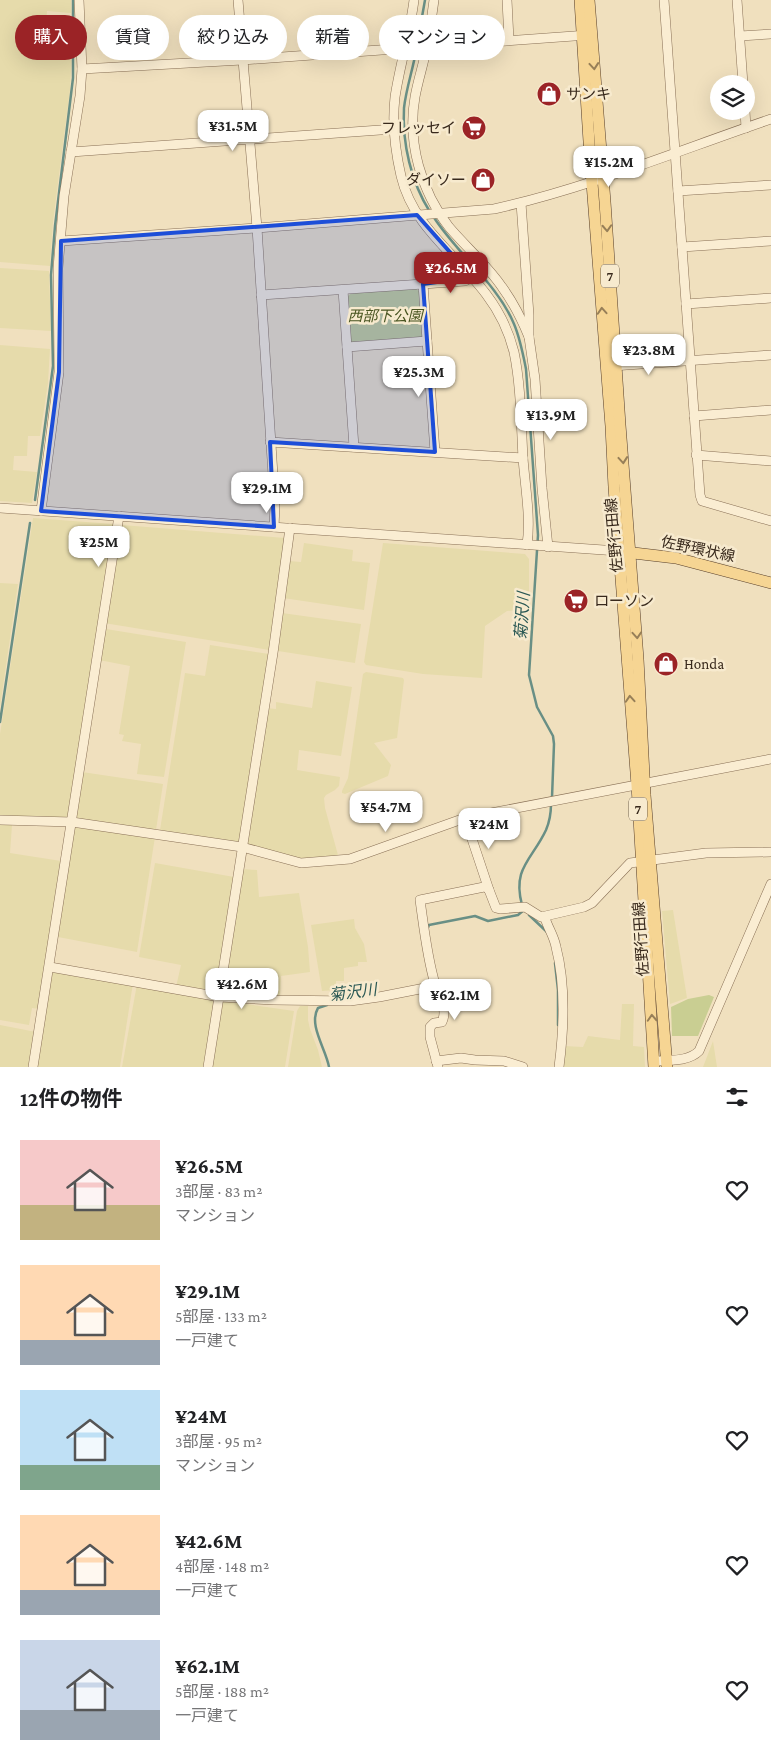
<!DOCTYPE html>
<html lang="ja">
<meta charset="utf-8">
<style>
:root{--surface:#fff;--page:#f6f6f6;--text:#202124;--muted:#757577;--accent:#9b2326}
body{margin:0;font-family:"Crimson Pro","Noto Sans JP",serif;background:var(--page);color:var(--text);height:100vh;display:flex;flex-direction:column;font-size:19px;white-space:nowrap}
*{box-sizing:border-box;margin:0}
p{font-size:16px;color:var(--muted)}
.icon{flex:none;width:28px;height:28px;fill:none;stroke:currentColor;stroke-width:2;stroke-linecap:round;stroke-linejoin:round}
.map{position:relative;height:1067px;overflow:hidden}
.panel{display:flex;flex-direction:column;background:var(--surface);flex:1}
.panel>*{flex:none}
.top-card{position:absolute;left:15px;top:15px;width:500px;height:45px;display:flex;gap:10px}
.buttons{position:absolute;left:710px;top:75px;display:grid;gap:10px}
.buttons a{display:grid;place-items:center;width:45px;height:45px;border-radius:50%;background:var(--surface);box-shadow:0 5px 20px #0002;font-size:25px}
.price{position:absolute;translate:-50% -42px;padding:0 11px;border-radius:10px;background:#fff;color:#222;font-size:16px;line-height:32px;filter:drop-shadow(0 1px 2px #0008)}
.price::after{content:'';position:absolute;left:50%;top:30px;width:15px;height:11px;margin-left:-8px;background:inherit;clip-path:polygon(0 0,100% 0,50% 100%)}
.price.active{background:var(--accent);color:#fff}
ul{padding:0;list-style:none}
li{display:flex;align-items:center;gap:15px;height:125px;padding:0 20px}
li span{display:grid;place-items:center;flex:none;width:140px;height:100px;border-radius:0px;color:#555}
li>.icon{margin-inline-start:auto}
span .icon{width:60px;height:60px;fill:#fffc;stroke-width:1}
li b{font-size:21px}
h2{display:flex;justify-content:space-between;align-items:center;height:60px;padding:0 20px;font-size:21px}
.tag{padding:0 18px;border-radius:22px;background:var(--surface);box-shadow:0 5px 20px #0002;font-size:18px;line-height:45px}
.tag.active{background:var(--accent);color:#fff}
.map>svg:first-child{display:block}
.farmland{fill:#e6dbab}
.green{fill:#c9ce92}
.lines{fill:none;stroke-linecap:round;stroke-linejoin:round}
.stream{stroke:#698f85;stroke-width:2.5}
.minor-casing{stroke:#897056;stroke-width:10}
.major-casing{stroke:#563e2b;stroke-width:12}
.minor{stroke:#faedd2;stroke-width:9}
.major{stroke:#f6d593;stroke-width:11}
.oneway{stroke:#977f58}
.marked{fill:#1d4ed8;fill-opacity:0.2;stroke:#1d4ed8;stroke-width:4;stroke-linejoin:round}
.labels{text-anchor:middle;dominant-baseline:central;stroke-width:5;stroke-linejoin:round;paint-order:stroke}
.shield{fill:#f7eace;stroke:#716351;stroke-width:1}
.shield-label{font-size:14px;font-weight:bold;fill:#38291c}
.poi-label{font-size:15px;fill:#38291c;stroke:#f7eace;text-anchor:start}
.park-label{font-size:15px;font-style:italic;fill:#495521;stroke:#f7eace}
.street-label{font-size:15px;fill:#38291c;stroke:#f7eace}
.water-label{font-size:16px;font-style:italic;fill:#2a5854;stroke:#f7eace}
</style>
<div class="map">
<svg width="771" height="1067" viewBox="0 0 771 1067">
<rect width="100%" height="100%" fill="#f0e0be"/>
<g class="farmland">
<polygon points="0,0 71,0 71,13 47,11 44,49 72,52 70,90 53,222 50,266 0,262"/>
<polygon points="0,268 49,271 51,331 0,328"/>
<polygon points="0,345 50,349 48,383 40,436 28,436 27,456 14,456 13,470 37,472 32,503 0,501"/>
<polygon points="33,518 113,524 70,819 0,818 0,734"/>
<polygon points="122,525 285,538 269,650 104,623"/>
<polygon points="304,543 353,550 352,561 370,563 364,610 283,598 289,561 301,562"/>
<polygon points="383,543 525,554 529,559 529,609 507,611 485,626 482,678 423,674 366,665 364,662"/>
<polygon points="0,583 18,584 0,707"/>
<polygon points="282,613 361,624 355,663 278,651"/>
<polygon points="106,629 186,642 164,777 137,774 141,744 122,741 124,735 119,734 130,666 99,660"/>
<polygon points="210,645 269,654 240,841 237,844 160,830 185,673 205,676"/>
<polygon points="366,672 403,678 404,680 397,738 374,743 391,765 388,776 345,794 342,793 342,791 348,778 363,674"/>
<polygon points="316,681 352,687 341,756 299,750 297,770 340,777 339,786 335,790 326,795 324,798 325,808 338,855 336,857 300,859 246,845 266,708 276,709 276,702 312,708"/>
<polygon points="82,772 163,784 156,830 76,818"/>
<polygon points="0,824 12,825 10,853 61,861 39,1009 32,1008 29,1025 0,1020"/>
<polygon points="74,827 155,837 137,952 58,937"/>
<polygon points="155,863 234,877 217,993 176,987 181,965 139,957"/>
<polygon points="242,869 257,870 259,897 299,893 308,947 310,972 281,976 280,997 227,995 223,992"/>
<polygon points="673,910 687,998 670,1004 662,911"/>
<polygon points="354,919 355,928 364,944 367,962 358,962 358,966 344,968 344,981 336,981 336,990 322,991 311,925"/>
<polygon points="52,970 133,983 120,1067 36,1067"/>
<polygon points="137,984 216,998 205,1067 122,1067"/>
<polygon points="225,1001 294,1011 285,1067 211,1067 221,1002"/>
<polygon points="622,1004 634,1004 633,1046 644,1047 645,1067 562,1067 564,1046 583,1047 588,1036 620,1040"/>
<polygon points="300,1006 308,1006 308,1020 310,1029 318,1050 322,1067 288,1067 297,1011"/>
<polygon points="0,1025 36,1032 31,1067 0,1067"/>
<polygon points="713,1041 717,1067 703,1067"/>
</g>
<g class="green">
<polygon points="415,288 419,291 423,337 420,340 350,343 347,297 351,293"/>
<polygon points="709,995 714,997 698,1036 672,1036 671,1007 688,999"/>
</g>
<g class="lines">
<g class="stream">
<polyline points="417,45 425,0"/>
<path d="M416,51C413,69 406,89 404,108C402,143 411,182 430,212"/>
<path d="M433,216C457,254 497,283 514,324C520,338 523,354 526,369L538,535L529,675L537,707L553,736L554,744L552,798"/>
<polyline points="35,500 53,366 51,275 55,226 73,78 73,0"/>
<polyline points="0,722 30,523"/>
<path d="M522,905C512,868 532,860 546,830C549,823 551,812 551,804"/>
<polyline points="529,915 547,932"/>
<polyline points="427,930 429,925 434,924 475,916 488,921 518,915 524,910"/>
<polyline points="555,963 558,990 558,1025"/>
<path d="M327,1005L318,1008C308,1025 326,1049 329,1067"/>
</g>
<defs>
<g id="minor">
<polyline points="238,0 257,228 275,506 274,527"/>
<path d="M414,0C410,33 400,64 395,97C392,123 395,150 401,176C413,227 456,254 486,294C499,311 509,332 514,352C521,386 521,423 523,458C525,486 531,517 527,545"/>
<path d="M434,0C432,15 430,30 427,45C424,63 418,80 415,97C407,142 421,191 449,227C466,247 487,265 502,287C513,302 522,320 529,337"/>
<polyline points="507,0 509,40"/>
<polyline points="664,0 700,495 702,501 771,521"/>
<polyline points="737,0 743,84"/>
<polyline points="740,36 771,34"/>
<polyline points="82,69 242,60 588,35"/>
<polyline points="745,111 746,128"/>
<polyline points="71,152 394,129"/>
<polyline points="678,191 771,185"/>
<polyline points="521,203 529,315 529,337 535,379 542,488 548,547"/>
<path d="M61,241L257,228L494,209C588,188 680,150 771,119"/>
<polyline points="682,247 771,241"/>
<polyline points="423,284 435,452"/>
<polyline points="343,290 354,447"/>
<polyline points="261,295 423,284 465,281 472,277"/>
<polyline points="686,304 771,298"/>
<polyline points="347,347 427,341"/>
<polyline points="612,366 771,355"/>
<polyline points="694,416 771,410"/>
<polyline points="270,442 523,458"/>
<polyline points="696,455 771,461"/>
<polyline points="0,508 618,551"/>
<polyline points="41,511 59,372 58,268 64,196 80,96 82,69 79,0"/>
<polyline points="465,818 489,890 496,908 500,909 525,907 541,917 584,907 592,903 630,863 706,853 771,852"/>
<polyline points="0,820 72,822 242,847 301,863 350,859 465,818 771,759"/>
<path d="M545,918C548,928 554,936 556,947C566,985 564,1028 559,1067"/>
<polyline points="50,967 220,997 274,1000 350,1001 379,997 435,986"/>
<polyline points="436,1061 461,1058 475,1060 504,1061 523,1067"/>
<path d="M654,1061C669,1060 688,1062 699,1051L771,884"/>
<polyline points="33,1067 119,516"/>
<polyline points="208,1067 273,653 290,528"/>
<path d="M438,1067L430,1037V1027L434,1023L442,1022C448,1009 439,996 435,984C427,957 424,928 420,900L484,887L487,888L489,890"/>
</g>
<g id="major">
<polyline points="580,0 590,157 611,426 614,487 637,785 654,1067"/>
<polyline points="589,0 605,202 620,425 638,659 645,795 667,1067"/>
<polyline points="625,552 676,558 771,583"/>
</g>
</defs>
<use href="#minor" class="minor-casing"/>
<use href="#major" class="major-casing"/>
<use href="#minor" class="minor"/>
<use href="#major" class="major"/>
</g>
<defs><path id="oneway-chevron" d="M-2-3.5L2.5 0L-2 3.5" fill="none" stroke-width="1.6" stroke-linecap="round" stroke-linejoin="round" transform="scale(1.25)"/></defs>
<g class="oneway">
<use href="#oneway-chevron" transform="translate(594 66) rotate(85)"/>
<use href="#oneway-chevron" transform="translate(607 228) rotate(87)"/>
<use href="#oneway-chevron" transform="translate(602 311) rotate(-94)"/>
<use href="#oneway-chevron" transform="translate(623 460) rotate(85)"/>
<use href="#oneway-chevron" transform="translate(637 635) rotate(86)"/>
<use href="#oneway-chevron" transform="translate(630 699) rotate(-94)"/>
<use href="#oneway-chevron" transform="translate(652 1018) rotate(-93)"/>
</g>
<path class="marked" d="M417,215L472,277L423,284L435,452L270,442L274,527L41,511L59,372L61,241Z"/>
<defs>
<symbol id="shop-disc" viewBox="-11 -11 22 22"><circle r="9.5" fill="#9b2326" stroke="#f7eace"/><path d="M-5-2.5h2.3a2.7 3.5 0 0 1 5.4 0H5L5.5 6h-11ZM-1.5-2.5h3a1.5 2.3 0 0 0-3 0Z" fill="#fff"/></symbol>
<symbol id="supermarket-disc" viewBox="-11 -11 22 22"><circle r="9.5" fill="#9b2326" stroke="#f7eace"/><path d="M-6-5.5h2.5l.6 2H6L4.5 2H-2.5L-4.4-4H-6ZM-1.5 3.2a1.3 1.3 0 1 0 .1 0ZM3 3.2a1.3 1.3 0 1 0 .1 0Z" fill="#fff"/></symbol>
</defs>
<g fill-rule="evenodd">
<use href="#shop-disc" x="535" y="80" width="28" height="28"/>
<use href="#supermarket-disc" x="460" y="114" width="28" height="28"/>
<use href="#shop-disc" x="469" y="166" width="28" height="28"/>
<use href="#supermarket-disc" x="562" y="587" width="28" height="28"/>
<use href="#shop-disc" x="652" y="650" width="28" height="28"/>
</g>
<g class="labels">
<g class="shield">
<rect x="601" y="264.5" width="18" height="23" rx="4"/>
<rect x="629" y="797.5" width="18" height="23" rx="4"/>
</g>
<g class="shield-label">
<text x="610" y="276">7</text>
<text x="638" y="809">7</text>
</g>
<g class="poi-label">
<text x="566" y="94">サンキ</text>
<text x="456" y="128" text-anchor="end">フレッセイ</text>
<text x="466" y="180" text-anchor="end">ダイソー</text>
<text x="594" y="601">ローソン</text>
<text x="684" y="664">Honda</text>
</g>
<g class="park-label">
<text x="385" y="316">西部下公園</text>
</g>
<g class="street-label">
<text transform="translate(614 535) rotate(-95)">佐野行田線</text>
<text transform="translate(698 549) rotate(12)">佐野環状線</text>
<text transform="translate(641 939) rotate(-94)">佐野行田線</text>
</g>
<g class="water-label">
<text transform="translate(522 616) rotate(-86)">菊沢川</text>
<text transform="translate(353 992) rotate(-7)">菊沢川</text>
</g>
</g>
</svg>
<div class="buttons">
<a><svg class="icon" aria-label="layers" viewBox="0 0 24 24"><path d="M12 4l9 5-9 5-9-5zM3 14l9 5 9-5"/></svg></a>
</div>
<b class="price" style="left:233px;top:152px">¥31.5M</b>
<b class="price" style="left:609px;top:188px">¥15.2M</b>
<b class="price active" style="left:451px;top:294px">¥26.5M</b>
<b class="price" style="left:649px;top:376px">¥23.8M</b>
<b class="price" style="left:419px;top:398px">¥25.3M</b>
<b class="price" style="left:551px;top:441px">¥13.9M</b>
<b class="price" style="left:267px;top:514px">¥29.1M</b>
<b class="price" style="left:99px;top:568px">¥25M</b>
<b class="price" style="left:386px;top:833px">¥54.7M</b>
<b class="price" style="left:489px;top:850px">¥24M</b>
<b class="price" style="left:242px;top:1010px">¥42.6M</b>
<b class="price" style="left:455px;top:1021px">¥62.1M</b>
<div class="top-card">
<a class="tag active">購入</a>
<a class="tag">賃貸</a>
<a class="tag">絞り込み</a>
<a class="tag">新着</a>
<a class="tag">マンション</a>
</div>
</div>
<section class="panel">
<h2>12件の物件<svg class="icon" aria-label="filters" viewBox="0 0 24 24"><path d="M4 7h16M4 17h16"/><circle cx="9" cy="7" r="2"/><circle cx="15" cy="17" r="2"/></svg></h2>
<ul>
<li><span style="background:linear-gradient(#f6c9c9 65%,#c2b280 0)"><svg class="icon" aria-label="home" viewBox="0 0 24 24"><path d="M3 11l9-7 9 7M6 9v11h12V9"/></svg></span><div><b>¥26.5M</b><p>3部屋 · 83 m²</p><p>マンション</p></div><svg class="icon" aria-label="heart" viewBox="0 0 24 24"><path d="M12 20l-8-8c-3-5 5-10 8-4 3-6 11-1 8 4z"/></svg></li>
<li><span style="background:linear-gradient(#ffd9b3 75%,#9aa5b1 0)"><svg class="icon" aria-label="home" viewBox="0 0 24 24"><path d="M3 11l9-7 9 7M6 9v11h12V9"/></svg></span><div><b>¥29.1M</b><p>5部屋 · 133 m²</p><p>一戸建て</p></div><svg class="icon" aria-label="heart" viewBox="0 0 24 24"><path d="M12 20l-8-8c-3-5 5-10 8-4 3-6 11-1 8 4z"/></svg></li>
<li><span style="background:linear-gradient(#bfe0f5 75%,#7fa58c 0)"><svg class="icon" aria-label="home" viewBox="0 0 24 24"><path d="M3 11l9-7 9 7M6 9v11h12V9"/></svg></span><div><b>¥24M</b><p>3部屋 · 95 m²</p><p>マンション</p></div><svg class="icon" aria-label="heart" viewBox="0 0 24 24"><path d="M12 20l-8-8c-3-5 5-10 8-4 3-6 11-1 8 4z"/></svg></li>
<li><span style="background:linear-gradient(#ffd9b3 75%,#9aa5b1 0)"><svg class="icon" aria-label="home" viewBox="0 0 24 24"><path d="M3 11l9-7 9 7M6 9v11h12V9"/></svg></span><div><b>¥42.6M</b><p>4部屋 · 148 m²</p><p>一戸建て</p></div><svg class="icon" aria-label="heart" viewBox="0 0 24 24"><path d="M12 20l-8-8c-3-5 5-10 8-4 3-6 11-1 8 4z"/></svg></li>
<li><span style="background:linear-gradient(#c9d6e8 70%,#9aa5b1 0)"><svg class="icon" aria-label="home" viewBox="0 0 24 24"><path d="M3 11l9-7 9 7M6 9v11h12V9"/></svg></span><div><b>¥62.1M</b><p>5部屋 · 188 m²</p><p>一戸建て</p></div><svg class="icon" aria-label="heart" viewBox="0 0 24 24"><path d="M12 20l-8-8c-3-5 5-10 8-4 3-6 11-1 8 4z"/></svg></li>
</ul>
</section>
